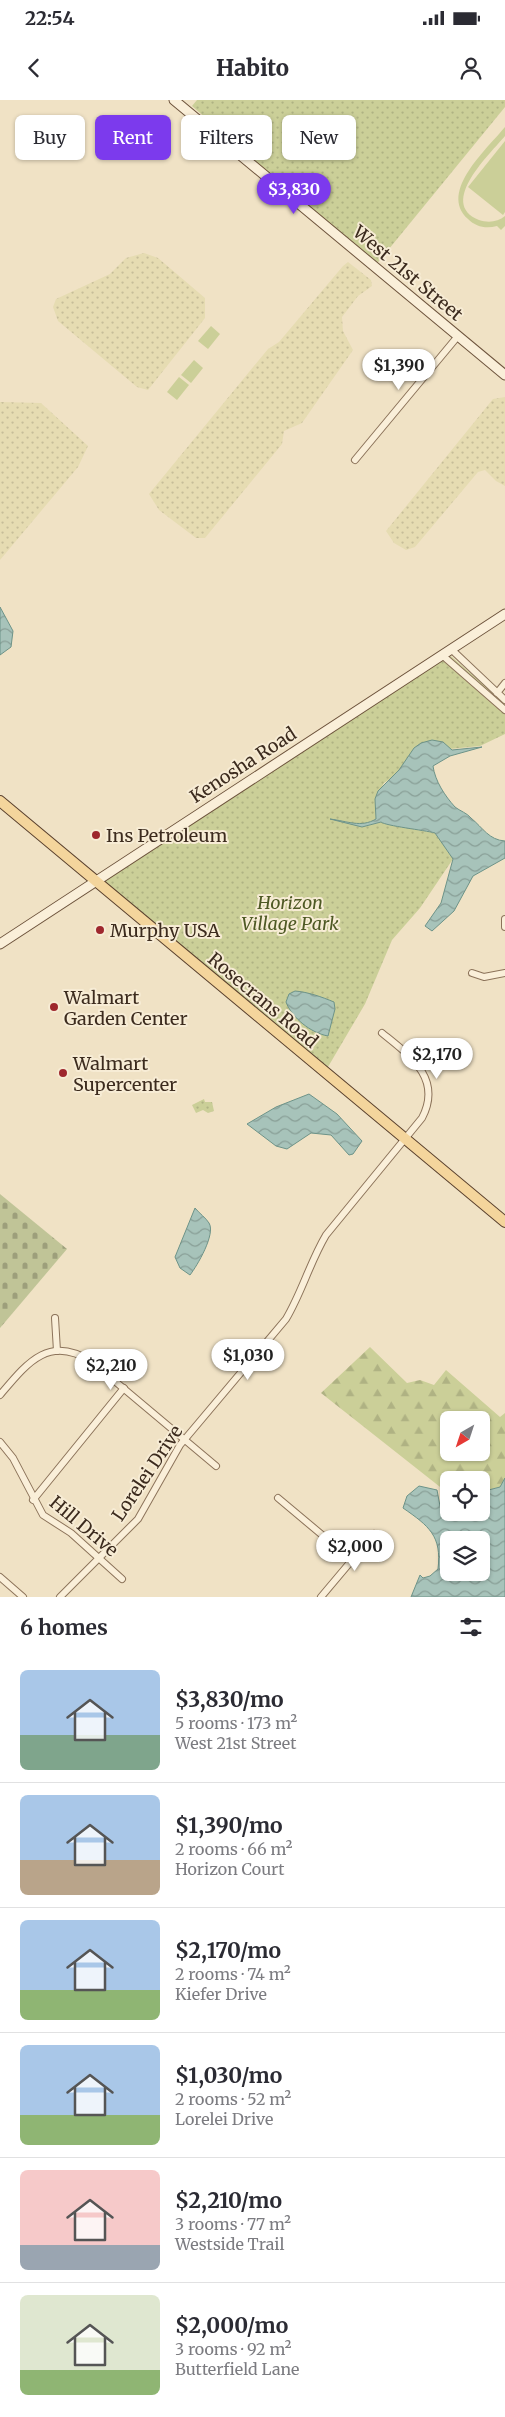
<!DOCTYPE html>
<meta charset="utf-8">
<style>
:root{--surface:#fff;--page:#f2f2f3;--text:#2b2b33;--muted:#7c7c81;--line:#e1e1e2;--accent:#7c3aed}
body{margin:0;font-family:Merriweather,serif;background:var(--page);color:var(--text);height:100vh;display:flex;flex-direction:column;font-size:19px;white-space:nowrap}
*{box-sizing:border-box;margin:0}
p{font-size:16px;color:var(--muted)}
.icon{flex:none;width:28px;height:28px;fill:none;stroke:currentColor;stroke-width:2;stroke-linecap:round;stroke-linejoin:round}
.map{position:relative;height:1497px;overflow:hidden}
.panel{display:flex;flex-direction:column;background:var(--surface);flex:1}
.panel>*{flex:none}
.guide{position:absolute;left:15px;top:15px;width:475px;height:45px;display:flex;gap:10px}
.needle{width:32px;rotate:219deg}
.fabs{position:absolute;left:440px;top:1311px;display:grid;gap:10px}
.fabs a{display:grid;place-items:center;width:50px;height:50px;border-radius:8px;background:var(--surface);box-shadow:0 1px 4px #0004;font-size:25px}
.price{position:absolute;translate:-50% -42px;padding:0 11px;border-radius:18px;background:#fff;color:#222;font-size:16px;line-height:32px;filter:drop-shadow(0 1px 2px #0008)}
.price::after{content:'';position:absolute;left:50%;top:30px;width:15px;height:11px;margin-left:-8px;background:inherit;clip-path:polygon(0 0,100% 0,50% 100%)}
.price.current{background:var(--accent);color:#fff}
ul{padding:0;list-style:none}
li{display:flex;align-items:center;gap:15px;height:125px;padding:0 20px}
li+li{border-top:1px solid var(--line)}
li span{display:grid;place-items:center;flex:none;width:140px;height:100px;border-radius:8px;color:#555}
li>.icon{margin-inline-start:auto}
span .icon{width:60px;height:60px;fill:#fffc;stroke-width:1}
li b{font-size:21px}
h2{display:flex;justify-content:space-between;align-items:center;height:60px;padding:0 20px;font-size:21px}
.chip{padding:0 18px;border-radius:8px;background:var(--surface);box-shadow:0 1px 4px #0004;font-size:18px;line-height:45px}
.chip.current{background:var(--accent);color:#fff}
.status{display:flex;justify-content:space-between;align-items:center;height:35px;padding:0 25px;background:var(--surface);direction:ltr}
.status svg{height:14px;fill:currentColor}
header{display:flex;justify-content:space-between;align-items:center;height:65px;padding:0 20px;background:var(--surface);font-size:22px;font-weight:800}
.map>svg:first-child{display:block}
.farmland{fill:url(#farmland-dots)}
.grass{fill:#cbcf98}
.forest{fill:url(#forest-firs);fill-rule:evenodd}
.cemetery{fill:url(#cemetery-stones)}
.park{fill:url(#park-dots)}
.water{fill:url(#water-waves);stroke:#6d9388;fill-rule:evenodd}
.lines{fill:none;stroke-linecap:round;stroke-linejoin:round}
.street-casing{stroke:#8c735a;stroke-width:8}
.secondary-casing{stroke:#6e543d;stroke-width:11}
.primary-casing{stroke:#5a412e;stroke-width:12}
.street{stroke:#faefd9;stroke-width:6}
.secondary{stroke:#faefd9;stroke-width:9}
.primary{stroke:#f4d59c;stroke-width:10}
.poi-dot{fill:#9e272d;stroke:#f7ecd5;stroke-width:2}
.labels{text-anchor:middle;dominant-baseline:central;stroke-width:4;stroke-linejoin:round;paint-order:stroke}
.street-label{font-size:18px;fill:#3c2b1e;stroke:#f7ecd5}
.poi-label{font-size:18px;fill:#3c2b1e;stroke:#f7ecd5;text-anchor:start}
.park-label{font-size:18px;font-style:italic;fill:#4e5924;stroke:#f7ecd5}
</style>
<div class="status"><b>22:54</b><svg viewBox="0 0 49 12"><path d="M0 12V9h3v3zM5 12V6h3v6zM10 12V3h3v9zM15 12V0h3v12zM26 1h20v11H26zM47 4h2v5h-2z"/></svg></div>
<header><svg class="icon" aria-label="back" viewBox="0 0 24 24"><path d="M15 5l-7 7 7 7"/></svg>Habito<svg class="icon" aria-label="person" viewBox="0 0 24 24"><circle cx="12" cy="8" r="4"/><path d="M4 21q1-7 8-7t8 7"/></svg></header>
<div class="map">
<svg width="505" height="1497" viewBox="0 0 505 1497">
<defs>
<pattern id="farmland-dots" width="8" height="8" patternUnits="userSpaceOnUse" patternTransform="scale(1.25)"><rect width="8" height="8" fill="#e6dcb2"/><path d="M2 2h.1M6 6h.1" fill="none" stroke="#c6bd99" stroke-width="1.8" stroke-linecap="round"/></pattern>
<pattern id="forest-firs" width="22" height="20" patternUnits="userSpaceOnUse" patternTransform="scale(1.25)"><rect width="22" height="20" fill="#cbcf98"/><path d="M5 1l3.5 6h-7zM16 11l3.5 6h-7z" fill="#afb283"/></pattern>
<pattern id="cemetery-stones" width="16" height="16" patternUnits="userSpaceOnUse" patternTransform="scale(1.25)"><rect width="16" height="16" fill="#c0c497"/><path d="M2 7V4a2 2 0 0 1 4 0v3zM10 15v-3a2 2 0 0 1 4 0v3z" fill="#9d9f7b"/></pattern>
<pattern id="park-dots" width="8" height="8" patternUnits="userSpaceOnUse" patternTransform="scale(1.25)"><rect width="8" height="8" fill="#cbcf98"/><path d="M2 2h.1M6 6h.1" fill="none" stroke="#afb283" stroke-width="1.8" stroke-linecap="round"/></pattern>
<pattern id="water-waves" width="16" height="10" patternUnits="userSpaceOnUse" patternTransform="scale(1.25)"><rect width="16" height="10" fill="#a7c3ba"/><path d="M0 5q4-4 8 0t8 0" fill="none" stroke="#899f97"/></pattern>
</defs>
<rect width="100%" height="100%" fill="#f0e2c5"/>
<g class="farmland">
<polygon points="144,153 158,158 205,198 205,218 148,290 137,287 58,221 53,207 56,199 110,174 126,158"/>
<polygon points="348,162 371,180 372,186 358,196 342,217 343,231 353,250 302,323 284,331 282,344 205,438 196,438 159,410 149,394 268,249 279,242 343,166"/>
<polygon points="505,297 505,386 496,381 485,370 478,372 415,447 406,450 394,443 386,431 493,299"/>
<polygon points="0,302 41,303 88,346 78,367 0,460"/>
</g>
<g class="grass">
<path d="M505,27V36C491,53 437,103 479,120C488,123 498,122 505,116V126L501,130L497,126C486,129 476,127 468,119C438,92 487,49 505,27Z"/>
<polygon points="505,41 505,112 503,115 468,87"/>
<polygon points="211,226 220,234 208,249 198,241"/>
<polygon points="194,260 203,268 191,283 181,275"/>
<polygon points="179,277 189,285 177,300 167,292"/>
</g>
<path class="forest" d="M370,1247L407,1283L420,1280L434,1285L446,1270L500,1317L505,1313V1378L500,1387L481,1392V1380H449V1394L321,1293ZM449,1320H481V1352H449Z"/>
<polygon class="cemetery" points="0,1094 67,1149 0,1228"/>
<g class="park">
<polygon points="197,0 505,0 505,7 375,166 192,6"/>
<path d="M446,552L505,603V634L480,646L450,649L443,642L384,683L375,699L376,719C365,726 356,724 343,721L362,727L381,722L435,733L453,759L420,808L392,840L365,904L325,972L94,781Z"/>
<polygon points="204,999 205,1002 212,1002 214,1011 208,1013 203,1010 196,1013 192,1005"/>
</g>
<g class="water">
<polygon points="0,507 13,531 11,547 0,555"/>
<path d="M432,640L443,642L452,650L482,647L450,656L433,666C435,681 445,696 455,707C460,711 467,713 471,718C483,728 489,740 505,741V758L473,776L454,811L432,831L425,826L441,803L453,759L435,733C424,730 386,726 381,722L362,727L330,719C347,721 361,728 376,719L375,699L378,691L399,670L414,648L421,643Z"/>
<path d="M295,891C308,892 322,897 334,902L335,909L328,936C311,933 292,918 286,902L289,894Z"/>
<polygon points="309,994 337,1014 362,1041 353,1054 349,1055 331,1035 311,1033 287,1049 276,1046 247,1024 276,1007"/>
<path d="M195,1108C199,1113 206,1118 209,1123C216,1134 197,1166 190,1175L180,1168L175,1157Z"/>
<path d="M505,1378V1497H411L420,1475L423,1478L430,1476L438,1469C442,1436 429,1426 403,1408L407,1396L419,1386L437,1390L440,1406L449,1412H481V1392L500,1387ZM449,1440H481V1472H449Z"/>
</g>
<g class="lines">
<defs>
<g id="street">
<polyline points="355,360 458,236"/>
<polyline points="451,549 505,600"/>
<polyline points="442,555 505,610"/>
<polyline points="497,593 505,583"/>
<polyline points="505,819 505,827"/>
<polyline points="472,873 484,877 505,873"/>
<polyline points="55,1218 57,1251"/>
<path d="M0,1295C27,1263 49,1234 92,1262L216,1366"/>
<polyline points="0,1342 13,1358 43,1415 71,1433 122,1479"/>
<polyline points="278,1398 352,1460"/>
<polyline points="33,1400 124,1288"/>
<polyline points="0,1477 23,1497"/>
<path d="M60,1497L138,1419L180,1345L286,1219C302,1192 310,1162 326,1135L422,1018C443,978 409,955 382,933"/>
<polyline points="321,1497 374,1434"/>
</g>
<g id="secondary">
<polyline points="174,0 505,275"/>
<polyline points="0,844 505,514"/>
</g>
<polyline id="primary" points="0,701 505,1122"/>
</defs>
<use href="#street" class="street-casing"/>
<use href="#secondary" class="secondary-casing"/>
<use href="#primary" class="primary-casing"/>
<use href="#street" class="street"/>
<use href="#secondary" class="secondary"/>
<use href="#primary" class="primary"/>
</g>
<g class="poi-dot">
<circle cx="96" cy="735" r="5"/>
<circle cx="100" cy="830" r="5"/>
<circle cx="54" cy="907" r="5"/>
<circle cx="63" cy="973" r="5"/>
</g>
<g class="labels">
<g class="street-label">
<text transform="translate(408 173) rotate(40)">West 21st Street</text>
<text transform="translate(243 665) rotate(-33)">Kenosha Road</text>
<text transform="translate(263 900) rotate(40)">Rosecrans Road</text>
<text transform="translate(147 1373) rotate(-56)">Lorelei Drive</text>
<text transform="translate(84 1426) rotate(40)">Hill Drive</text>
</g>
<g class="poi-label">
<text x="106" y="735">Ins Petroleum</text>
<text x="110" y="830">Murphy USA</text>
<text x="64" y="897">Walmart<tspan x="64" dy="21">Garden Center</tspan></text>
<text x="73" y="963">Walmart<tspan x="73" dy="21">Supercenter</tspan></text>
</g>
<g class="park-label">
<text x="290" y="802">Horizon<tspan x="290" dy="21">Village Park</tspan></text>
</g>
</g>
</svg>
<div class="fabs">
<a><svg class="needle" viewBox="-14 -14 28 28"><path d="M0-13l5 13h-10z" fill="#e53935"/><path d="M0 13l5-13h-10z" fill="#7c7c81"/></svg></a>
<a><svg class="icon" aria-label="locate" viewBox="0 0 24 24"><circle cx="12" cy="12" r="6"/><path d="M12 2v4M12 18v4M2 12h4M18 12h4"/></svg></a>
<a><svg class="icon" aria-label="layers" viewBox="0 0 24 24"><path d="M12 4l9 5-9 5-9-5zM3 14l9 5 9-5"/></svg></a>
</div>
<b class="price current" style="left:294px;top:115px">$3,830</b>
<b class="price" style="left:399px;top:291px">$1,390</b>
<b class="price" style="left:437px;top:980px">$2,170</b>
<b class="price" style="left:248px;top:1281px">$1,030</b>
<b class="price" style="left:111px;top:1291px">$2,210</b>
<b class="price" style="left:355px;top:1472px">$2,000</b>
<div class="guide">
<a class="chip">Buy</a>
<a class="chip current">Rent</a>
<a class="chip">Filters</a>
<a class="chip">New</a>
</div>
</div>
<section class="panel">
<h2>6 homes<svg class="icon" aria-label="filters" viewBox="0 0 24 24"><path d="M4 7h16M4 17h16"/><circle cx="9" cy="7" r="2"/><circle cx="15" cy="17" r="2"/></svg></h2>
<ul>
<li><span style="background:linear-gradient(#a9c7e8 65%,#7fa58c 0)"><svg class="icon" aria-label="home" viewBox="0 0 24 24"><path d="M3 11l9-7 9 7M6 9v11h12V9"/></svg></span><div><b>$3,830/mo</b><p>5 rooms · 173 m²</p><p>West 21st Street</p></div></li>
<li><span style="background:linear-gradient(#a9c7e8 65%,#b9a48a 0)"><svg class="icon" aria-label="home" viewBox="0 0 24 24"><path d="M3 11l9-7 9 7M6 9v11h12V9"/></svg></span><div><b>$1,390/mo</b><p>2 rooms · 66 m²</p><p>Horizon Court</p></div></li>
<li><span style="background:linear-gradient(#a9c7e8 70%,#8fb573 0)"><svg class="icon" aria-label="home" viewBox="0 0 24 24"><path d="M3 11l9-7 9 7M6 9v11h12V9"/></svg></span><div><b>$2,170/mo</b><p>2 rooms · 74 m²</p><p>Kiefer Drive</p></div></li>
<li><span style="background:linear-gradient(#a9c7e8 70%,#8fb573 0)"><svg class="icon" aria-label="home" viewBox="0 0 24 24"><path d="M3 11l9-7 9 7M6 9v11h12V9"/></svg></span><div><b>$1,030/mo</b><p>2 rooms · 52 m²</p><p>Lorelei Drive</p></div></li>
<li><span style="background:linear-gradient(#f6c9c9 75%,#9aa5b1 0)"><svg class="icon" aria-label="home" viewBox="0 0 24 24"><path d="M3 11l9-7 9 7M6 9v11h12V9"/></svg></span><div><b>$2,210/mo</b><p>3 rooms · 77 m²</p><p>Westside Trail</p></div></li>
<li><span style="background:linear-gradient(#dfe7d0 75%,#8fb573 0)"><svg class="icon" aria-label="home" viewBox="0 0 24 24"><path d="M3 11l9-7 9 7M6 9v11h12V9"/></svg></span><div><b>$2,000/mo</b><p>3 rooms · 92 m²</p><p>Butterfield Lane</p></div></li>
</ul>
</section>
